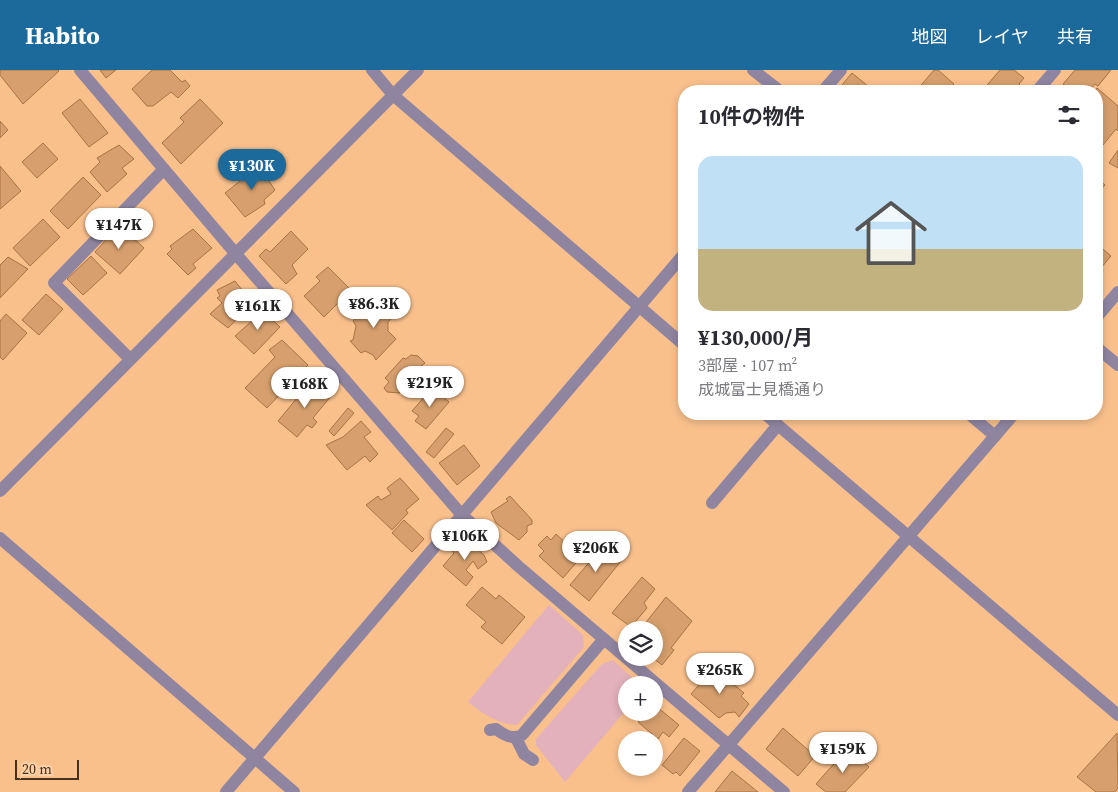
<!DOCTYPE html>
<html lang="ja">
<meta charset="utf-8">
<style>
:root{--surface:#fff;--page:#f7f7f7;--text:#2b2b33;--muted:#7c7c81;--line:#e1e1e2;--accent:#1c699c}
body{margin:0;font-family:"Source Serif 4","Noto Sans JP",serif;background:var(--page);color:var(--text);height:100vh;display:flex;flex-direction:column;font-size:19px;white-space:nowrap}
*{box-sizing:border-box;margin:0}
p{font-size:16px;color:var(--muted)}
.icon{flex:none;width:28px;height:28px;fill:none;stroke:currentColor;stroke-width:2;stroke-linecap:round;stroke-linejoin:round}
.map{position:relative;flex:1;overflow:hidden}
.drawer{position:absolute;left:678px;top:15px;width:425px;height:335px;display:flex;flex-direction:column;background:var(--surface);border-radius:20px;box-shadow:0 2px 8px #0003}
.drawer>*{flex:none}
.controls{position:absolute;left:618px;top:551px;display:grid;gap:10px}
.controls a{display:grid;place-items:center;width:45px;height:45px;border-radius:50%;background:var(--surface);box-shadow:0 2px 8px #0003;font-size:25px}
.scale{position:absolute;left:15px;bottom:12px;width:64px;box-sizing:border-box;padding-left:5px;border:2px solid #48311c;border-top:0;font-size:14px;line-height:18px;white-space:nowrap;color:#48311c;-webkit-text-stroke:4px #fed0a7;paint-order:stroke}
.price{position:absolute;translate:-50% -42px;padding:0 11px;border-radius:18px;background:#fff;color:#222;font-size:16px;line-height:32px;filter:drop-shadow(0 1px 2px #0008)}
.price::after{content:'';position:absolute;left:50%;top:30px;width:15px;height:11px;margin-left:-8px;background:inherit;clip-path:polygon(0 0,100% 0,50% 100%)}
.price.current{background:var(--accent);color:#fff}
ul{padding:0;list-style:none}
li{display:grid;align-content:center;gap:10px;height:265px;padding:0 20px}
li+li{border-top:1px solid var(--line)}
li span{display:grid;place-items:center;height:155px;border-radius:15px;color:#555}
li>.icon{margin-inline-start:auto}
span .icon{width:90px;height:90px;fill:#fffc;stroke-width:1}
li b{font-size:21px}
h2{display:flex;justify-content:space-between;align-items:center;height:60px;padding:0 20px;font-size:21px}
header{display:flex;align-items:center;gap:30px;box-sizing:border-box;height:70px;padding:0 25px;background:var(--accent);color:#fff}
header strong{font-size:24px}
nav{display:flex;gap:28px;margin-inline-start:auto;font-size:18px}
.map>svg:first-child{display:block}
.green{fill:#e2b1bc}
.building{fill:#d69f6d;stroke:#a87442}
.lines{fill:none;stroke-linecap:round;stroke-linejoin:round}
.minor{stroke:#9085a1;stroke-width:12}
</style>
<header>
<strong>Habito</strong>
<nav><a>地図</a><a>レイヤ</a><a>共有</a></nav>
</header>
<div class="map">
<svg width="1118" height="722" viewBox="0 0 1118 722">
<rect width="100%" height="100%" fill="#f9c08c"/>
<g class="green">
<path d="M549,535L583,565L584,577L517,655C497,654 483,644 468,632Z"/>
<polygon points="613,590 640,615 626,615 626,640 565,712 536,675 536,669 602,594"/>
</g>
<g class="building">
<polygon points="0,0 58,0 59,1 23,34 0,5"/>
<polygon points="100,0 116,0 106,8"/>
<polygon points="152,0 170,0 182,12 185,10 190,16 178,28 171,22 153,36 147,36 132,19"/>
<polygon points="934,0 938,0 954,14 948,21 916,21"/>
<polygon points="1000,0 1014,0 1024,8 1019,14 1022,17 1018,21 982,21"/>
<polygon points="1075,0 1111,0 1098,16 1095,14 1089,21 1064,21 1067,17 1063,14"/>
<polygon points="852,3 874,21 837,21"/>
<polygon points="1097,18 1118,36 1118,61 1116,59 1098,81 1096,79 1095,21"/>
<polygon points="80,29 108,63 89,77 62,43"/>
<polygon points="200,29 223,53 181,94 162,73 184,52 180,48"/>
<polygon points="0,51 8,60 0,68"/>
<polygon points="43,73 58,89 37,108 22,92"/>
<polygon points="119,75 134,89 122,98 127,104 107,122 90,102 100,92 97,88"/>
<polygon points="1118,80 1118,98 1109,93"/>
<polygon points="264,92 267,96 264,97 270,106 267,108 275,120 264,130 265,134 245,147 225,123"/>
<polygon points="0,96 21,121 0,139"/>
<polygon points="83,107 101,125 68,159 50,141"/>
<polygon points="1096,108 1105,115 1096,125"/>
<polygon points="43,149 60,167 30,196 13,178"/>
<polygon points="119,155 144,178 120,204 95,182"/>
<polygon points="193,159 212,178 193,194 196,198 188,205 167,184 172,179 170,176"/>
<polygon points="291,161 308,179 292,195 297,204 286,214 259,186 266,179 270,182"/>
<polygon points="1096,173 1111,186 1096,204"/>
<polygon points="91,186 107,203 83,225 67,209"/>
<polygon points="8,187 28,199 0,228 0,195"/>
<polygon points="328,197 351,220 324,247 304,226 320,211 316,207"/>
<polygon points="235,211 253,234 228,258 210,244 222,233 217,228 220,226 217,220"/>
<polygon points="46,224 63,239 39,265 22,250"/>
<polygon points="377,226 397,243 388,252 388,261 396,269 376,290 373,285 365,281 361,283 350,271 353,270 356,256 353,251"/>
<polygon points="260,238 280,257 254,284 235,266 252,251 250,247"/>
<polygon points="6,244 27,263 3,290 0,287 0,251"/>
<polygon points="282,270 308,295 267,338 245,318 275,287 269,280"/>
<polygon points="411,285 418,286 425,293 421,296 418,308 399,323 387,322 384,318 389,312 385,308 403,288 406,289"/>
<polygon points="312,310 331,326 313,348 317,352 312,358 307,355 297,367 278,351"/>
<polygon points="432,318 449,332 426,359 415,351 419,346 412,341"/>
<polygon points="348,338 354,343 334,366 329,361"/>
<polygon points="361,351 371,362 364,367 378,384 370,392 365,386 347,400 326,375 343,367"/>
<polygon points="446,358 454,364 434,388 426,382"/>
<polygon points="464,375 480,396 457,415 439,393"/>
<polygon points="400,408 419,429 406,440 408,443 392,460 366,435 378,426 381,430 391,424 387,418"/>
<polygon points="510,426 532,450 532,454 527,456 527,462 519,470 496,453 491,442 508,431 506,429"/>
<polygon points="404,450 424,469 412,482 392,463"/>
<polygon points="556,464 581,487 563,508 539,486 544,481 538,475 547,466 551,470"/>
<polygon points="466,469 484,485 487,492 478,499 473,491 466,500 473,507 466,516 443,496 454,483 452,481 462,470"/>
<polygon points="603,476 621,491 589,531 570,515"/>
<polygon points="642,507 655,519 644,533 647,538 631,557 612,543"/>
<polygon points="482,517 496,529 499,525 525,547 502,574 481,557 486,552 466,535"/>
<polygon points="666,527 692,551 671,578 674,580 662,595 653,588 654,560 640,560"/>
<polygon points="714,598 744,623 741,626 749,634 739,647 735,642 726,643 719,648 691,624"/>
<polygon points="657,637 679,655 669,667 663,662 658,669 638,652 644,644 648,647 654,642"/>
<polygon points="783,658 815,686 798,706 766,679"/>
<polygon points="1117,663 1118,718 1115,722 1096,722 1077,707"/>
<polygon points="684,668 700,681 680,706 676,702 673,704 662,695"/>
<polygon points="852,681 869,697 845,722 826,722 816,714 840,687 844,689"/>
<polygon points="732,701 758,722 715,722"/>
</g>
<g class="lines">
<g class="minor">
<polyline points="80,0 235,183 461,444 518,496 784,722"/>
<polyline points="372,0 393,25 684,275"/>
<polyline points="753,0 780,21"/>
<polyline points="823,21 841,0"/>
<polyline points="1037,21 1055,0"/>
<polyline points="1096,248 1118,222"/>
<polyline points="1096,277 1118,295"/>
<polyline points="130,289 54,213 164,99"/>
<polyline points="765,344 1118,645"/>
<polyline points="969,344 995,366"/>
<polyline points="0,421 418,0"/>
<polyline points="712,433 778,355"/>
<polyline points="0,468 294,722"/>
<path d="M490,660L496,659C504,665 512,670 522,665L604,569"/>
<polyline points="516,668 524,684 533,690"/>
<polyline points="226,722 684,184"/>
<polyline points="688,722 1014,344"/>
</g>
</g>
</svg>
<div class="controls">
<a><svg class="icon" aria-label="layers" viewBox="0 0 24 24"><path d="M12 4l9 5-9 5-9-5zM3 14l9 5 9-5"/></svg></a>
<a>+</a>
<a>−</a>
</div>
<div class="scale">20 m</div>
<b class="price current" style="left:252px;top:121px">¥130K</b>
<b class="price" style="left:119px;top:180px">¥147K</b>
<b class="price" style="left:374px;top:259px">¥86.3K</b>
<b class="price" style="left:258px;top:261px">¥161K</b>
<b class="price" style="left:430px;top:338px">¥219K</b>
<b class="price" style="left:305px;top:339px">¥168K</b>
<b class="price" style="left:465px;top:491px">¥106K</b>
<b class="price" style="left:596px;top:503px">¥206K</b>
<b class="price" style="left:720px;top:625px">¥265K</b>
<b class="price" style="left:843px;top:704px">¥159K</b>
<section class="drawer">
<h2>10件の物件<svg class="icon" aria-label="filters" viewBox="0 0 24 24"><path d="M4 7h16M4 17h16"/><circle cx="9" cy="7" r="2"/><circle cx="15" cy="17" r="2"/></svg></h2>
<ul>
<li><span style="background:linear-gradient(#bfe0f5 60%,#c2b280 0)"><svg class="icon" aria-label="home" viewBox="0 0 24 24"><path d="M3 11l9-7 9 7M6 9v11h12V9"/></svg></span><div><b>¥130,000/月</b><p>3部屋 · 107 m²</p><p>成城富士見橋通り</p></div></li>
</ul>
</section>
</div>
